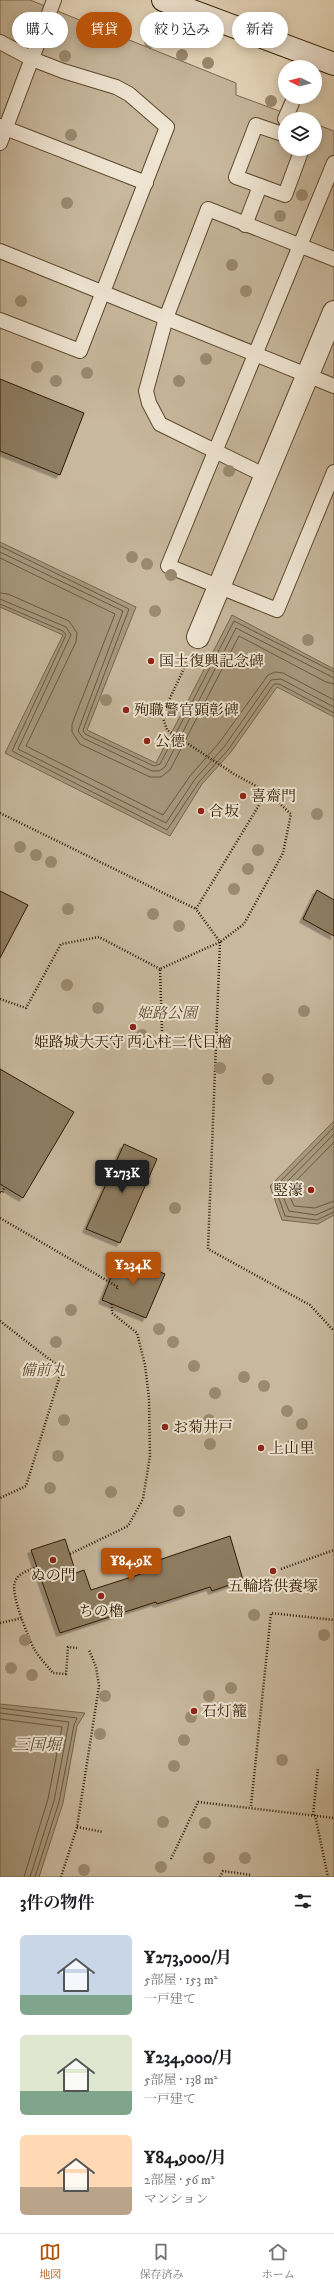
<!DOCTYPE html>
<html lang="ja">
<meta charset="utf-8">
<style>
:root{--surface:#fff;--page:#f6f6f6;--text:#202124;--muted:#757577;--line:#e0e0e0;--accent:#b45309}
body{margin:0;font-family:"IM FELL DW Pica","Noto Serif JP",serif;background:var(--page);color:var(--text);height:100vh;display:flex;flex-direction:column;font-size:15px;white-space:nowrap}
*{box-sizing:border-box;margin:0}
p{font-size:13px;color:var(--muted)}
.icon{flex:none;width:22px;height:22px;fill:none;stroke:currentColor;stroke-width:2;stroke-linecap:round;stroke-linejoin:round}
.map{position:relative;height:1877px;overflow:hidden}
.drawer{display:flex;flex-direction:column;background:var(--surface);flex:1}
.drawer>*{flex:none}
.guide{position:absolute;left:12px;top:12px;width:310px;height:36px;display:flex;gap:8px}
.needle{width:26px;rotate:276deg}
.buttons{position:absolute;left:278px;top:60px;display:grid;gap:8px}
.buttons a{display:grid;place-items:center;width:44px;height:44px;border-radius:50%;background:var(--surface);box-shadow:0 2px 10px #0003;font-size:20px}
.price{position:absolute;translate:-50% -34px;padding:0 9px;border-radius:4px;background:var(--accent);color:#fff;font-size:13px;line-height:26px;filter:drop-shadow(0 1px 2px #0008)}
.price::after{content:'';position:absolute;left:50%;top:24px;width:12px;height:9px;margin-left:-6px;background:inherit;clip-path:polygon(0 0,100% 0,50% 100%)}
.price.current{background:#222;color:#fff}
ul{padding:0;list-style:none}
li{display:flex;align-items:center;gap:12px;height:100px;padding:0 20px}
li span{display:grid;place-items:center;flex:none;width:112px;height:80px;border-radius:6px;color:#555}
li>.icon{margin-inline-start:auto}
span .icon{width:48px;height:48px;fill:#fffc;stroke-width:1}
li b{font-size:17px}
h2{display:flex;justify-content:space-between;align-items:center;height:48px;padding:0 20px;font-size:17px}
.chip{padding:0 14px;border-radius:18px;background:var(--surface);box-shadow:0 2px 10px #0003;font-size:14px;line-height:36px}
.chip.current{background:var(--accent);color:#fff}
.tab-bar{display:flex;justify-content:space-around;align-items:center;height:56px;border-top:1px solid var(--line);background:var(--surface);font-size:11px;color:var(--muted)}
.tab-bar a{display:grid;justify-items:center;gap:2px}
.tab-bar .current{color:var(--accent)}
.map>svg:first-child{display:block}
.green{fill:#c8b89d;stroke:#7a684e}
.water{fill:#a8987d;stroke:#77654b}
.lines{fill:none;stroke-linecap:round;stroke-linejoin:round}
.shore{stroke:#6a583e;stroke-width:1}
.building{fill:#8e7d62;stroke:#2d1900;filter:url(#shadow)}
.lane-casing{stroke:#5c492f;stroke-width:16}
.street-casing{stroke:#5c492f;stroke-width:24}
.secondary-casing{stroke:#2d1900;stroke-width:24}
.path{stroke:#2d1900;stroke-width:2.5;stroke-dasharray:1 2;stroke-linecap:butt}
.lane{stroke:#f0e6d4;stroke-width:14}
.street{stroke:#f0e6d4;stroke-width:22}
.secondary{stroke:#f0e6d4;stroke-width:22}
.tree{fill:#9b8a6f}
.poi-dot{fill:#8f2418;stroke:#f0e6d4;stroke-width:1.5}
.labels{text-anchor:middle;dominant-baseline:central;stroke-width:4;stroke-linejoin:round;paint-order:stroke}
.poi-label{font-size:15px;fill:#2d1900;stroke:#f0e6d4;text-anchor:start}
.park-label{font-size:15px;font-style:italic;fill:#5c492f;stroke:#f0e6d4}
.water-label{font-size:16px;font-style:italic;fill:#5e4c32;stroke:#f0e6d4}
</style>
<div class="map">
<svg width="334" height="1877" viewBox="0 0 334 1877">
<defs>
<filter id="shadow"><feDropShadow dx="-3.5" dy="3.5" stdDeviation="0" flood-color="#0004"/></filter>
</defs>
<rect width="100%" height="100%" fill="#e8d9bd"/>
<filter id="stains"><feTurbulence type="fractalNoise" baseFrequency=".005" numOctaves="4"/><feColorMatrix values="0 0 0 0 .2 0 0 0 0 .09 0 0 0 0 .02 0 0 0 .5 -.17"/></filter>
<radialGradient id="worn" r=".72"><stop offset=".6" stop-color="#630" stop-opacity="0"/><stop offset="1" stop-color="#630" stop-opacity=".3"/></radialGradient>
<polygon class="green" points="0,0 30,0 236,83 236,95 301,119 285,119 285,149 315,149 315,124 334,131 334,1877 0,1877"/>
<g class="water">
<polygon points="0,542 136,607 87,730 156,763 232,615 334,669 334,717 277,687 231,752 202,784 170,836 5,753 63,635 0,607"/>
<polygon points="334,1121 334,1215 318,1224 282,1220 270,1186"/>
<polygon points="0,1704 85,1713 77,1726 63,1803 39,1877 0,1877"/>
</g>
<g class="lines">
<g class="shore">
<polyline points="0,546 129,609 83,730 85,734 154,766 160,764 234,621 334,672"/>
<polyline points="0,552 123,611 78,731 83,738 152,771 159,771 165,767 236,628 334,678"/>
<polyline points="0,558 115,614 72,724 72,732 80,744 150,777 161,777 170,770 239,636 326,682 334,684"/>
<polyline points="0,593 8,594 69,621 77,633 76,642 26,746 163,815 190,776 219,743 268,675 275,672 283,673 334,700"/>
<polyline points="0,599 66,627 71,635 18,749 166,823 195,779 224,747 271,680 281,679 334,707"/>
<polyline points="0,604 63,631 66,635 12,751 167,830 199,782 228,750 274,684 279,684 334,713"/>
<polyline points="334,1127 275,1187 285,1216 317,1220 334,1212"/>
<polyline points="334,1134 280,1189 289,1211 316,1215 334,1207"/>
<polyline points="334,1142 287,1190 294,1206 315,1208 334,1201"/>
<polyline points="0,1708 77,1718 74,1725 59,1802 35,1877"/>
<polyline points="0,1713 69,1722 54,1801 30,1877"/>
<polyline points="0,1719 62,1727 48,1799 24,1877"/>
</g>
</g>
<g class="building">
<polygon points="0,379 84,413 60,475 0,451"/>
<polygon points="317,890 334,900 334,936 303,919"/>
<polygon points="0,891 28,905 0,958"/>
<polygon points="0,1069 74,1112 23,1198 0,1184"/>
<polygon points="124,1144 157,1159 120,1243 86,1229"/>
<polygon points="120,1254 165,1274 146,1318 102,1300"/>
<polygon points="230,1536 243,1580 212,1591 210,1587 157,1604 156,1602 60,1633 31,1550 65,1539 76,1573 84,1570 91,1590 147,1572 144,1565"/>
</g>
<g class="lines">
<defs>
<g id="lane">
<polyline points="0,42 32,59 63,71 116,87 129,94 167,127 80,351 0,320"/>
<polyline points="285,119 292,103"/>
<polyline points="0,126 146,183"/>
<polyline points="285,135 256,125 236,177 285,195 302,149"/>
<polyline points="0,143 54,0"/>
<polyline points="334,163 168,566 277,610 334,472"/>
<polyline points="245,225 260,186"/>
<polyline points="0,251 334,386"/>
<polyline points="266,476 160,424 149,403 146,391 166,318 208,209 334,259"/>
</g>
<polyline id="street" points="198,637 334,312"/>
<polyline id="secondary" points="163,0 334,64"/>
</defs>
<use href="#lane" class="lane-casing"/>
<use href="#street" class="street-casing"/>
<use href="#secondary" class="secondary-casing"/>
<g class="path">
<polyline points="188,660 162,715 167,730 234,774 267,792 196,909 220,942 208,1249 310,1305 334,1331"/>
<polyline points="0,813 196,909"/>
<polyline points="0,999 26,1008 61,944 99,937 160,969"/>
<polyline points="162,1031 160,969 220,942 244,924 283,853 291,814 267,792"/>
<polyline points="0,1192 2,1193 4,1188"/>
<polyline points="0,1218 118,1287 116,1291"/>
<polyline points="0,1321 62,1369 26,1486 0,1498"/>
<polyline points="70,1554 128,1526 143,1499 150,1456 149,1398 145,1365 137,1333 112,1313 112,1303"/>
<path d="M37,1567C29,1570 18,1573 15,1582C10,1594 28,1636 34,1649C39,1657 47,1666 53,1673L66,1674L68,1647L77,1648"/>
<polyline points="281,1569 334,1550"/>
<polyline points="0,1623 22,1618"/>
<polyline points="251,1806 271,1613 334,1620"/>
<polyline points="313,1815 318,1768"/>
<polyline points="315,1815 328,1877"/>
<polyline points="77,1827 103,1832"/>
<polyline points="171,1859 198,1802 334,1818"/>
<polyline points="61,1877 77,1827 99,1686 96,1667 89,1650"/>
<polyline points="220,1877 223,1871 251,1875"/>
</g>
<use href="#lane" class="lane"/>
<use href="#street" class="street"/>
<use href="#secondary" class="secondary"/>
</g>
<g class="tree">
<circle cx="281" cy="28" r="6"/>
<circle cx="123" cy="33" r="6"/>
<circle cx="150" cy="42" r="6"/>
<circle cx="182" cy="55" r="6"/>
<circle cx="65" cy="56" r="6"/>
<circle cx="208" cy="63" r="6"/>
<circle cx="271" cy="101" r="6"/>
<circle cx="71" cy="135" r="6"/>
<circle cx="302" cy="195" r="6"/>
<circle cx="67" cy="203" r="6"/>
<circle cx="280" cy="216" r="6"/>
<circle cx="232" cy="265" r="6"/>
<circle cx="246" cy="291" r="6"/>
<circle cx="21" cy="301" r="6"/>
<circle cx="206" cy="359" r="6"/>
<circle cx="37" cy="367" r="6"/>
<circle cx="87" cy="373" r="6"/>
<circle cx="56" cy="381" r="6"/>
<circle cx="179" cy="381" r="6"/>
<circle cx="229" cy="471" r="6"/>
<circle cx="132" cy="557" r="6"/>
<circle cx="147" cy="564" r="6"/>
<circle cx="171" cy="575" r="6"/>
<circle cx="155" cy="611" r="6"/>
<circle cx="308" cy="640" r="6"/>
<circle cx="106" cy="700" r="6"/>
<circle cx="317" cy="814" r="6"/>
<circle cx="20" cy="847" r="6"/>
<circle cx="258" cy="850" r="6"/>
<circle cx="36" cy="855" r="6"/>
<circle cx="51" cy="862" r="6"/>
<circle cx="248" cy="869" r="6"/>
<circle cx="234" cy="889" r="6"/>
<circle cx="68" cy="909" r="6"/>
<circle cx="153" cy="914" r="6"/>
<circle cx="179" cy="926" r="6"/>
<circle cx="67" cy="985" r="6"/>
<circle cx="98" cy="1008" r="6"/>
<circle cx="304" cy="1011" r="6"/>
<circle cx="142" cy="1035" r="6"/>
<circle cx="220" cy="1068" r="6"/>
<circle cx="268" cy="1079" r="6"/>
<circle cx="175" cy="1208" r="6"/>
<circle cx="71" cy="1310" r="6"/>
<circle cx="159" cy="1329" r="6"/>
<circle cx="56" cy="1342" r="6"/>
<circle cx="173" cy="1342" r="6"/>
<circle cx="194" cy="1366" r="6"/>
<circle cx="244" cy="1377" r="6"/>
<circle cx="264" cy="1386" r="6"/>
<circle cx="215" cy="1393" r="6"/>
<circle cx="287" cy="1411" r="6"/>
<circle cx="64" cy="1420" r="6"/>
<circle cx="209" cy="1420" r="6"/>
<circle cx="302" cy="1424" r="6"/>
<circle cx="210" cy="1444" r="6"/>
<circle cx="291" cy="1446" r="6"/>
<circle cx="58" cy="1456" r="6"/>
<circle cx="50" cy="1488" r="6"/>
<circle cx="111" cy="1492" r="6"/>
<circle cx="179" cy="1511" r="6"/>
<circle cx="254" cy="1615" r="6"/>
<circle cx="324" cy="1635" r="6"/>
<circle cx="25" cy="1640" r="6"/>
<circle cx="11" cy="1668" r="6"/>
<circle cx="32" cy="1675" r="6"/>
<circle cx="231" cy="1688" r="6"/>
<circle cx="105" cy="1696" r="6"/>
<circle cx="209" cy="1696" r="6"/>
<circle cx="191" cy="1717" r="6"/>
<circle cx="100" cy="1734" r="6"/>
<circle cx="184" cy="1740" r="6"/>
<circle cx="282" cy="1760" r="6"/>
<circle cx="174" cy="1766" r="6"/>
<circle cx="163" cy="1822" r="6"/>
<circle cx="205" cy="1823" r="6"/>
<circle cx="209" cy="1858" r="6"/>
<circle cx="245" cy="1858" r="6"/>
<circle cx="161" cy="1867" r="6"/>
<circle cx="84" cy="1870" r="6"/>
</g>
<g class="poi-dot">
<circle cx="151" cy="661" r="4"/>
<circle cx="126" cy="710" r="4"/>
<circle cx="147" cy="741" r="4"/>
<circle cx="243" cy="796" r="4"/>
<circle cx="201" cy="811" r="4"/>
<circle cx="133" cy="1027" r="4"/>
<circle cx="311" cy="1190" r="4"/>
<circle cx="165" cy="1427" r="4"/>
<circle cx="261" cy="1448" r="4"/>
<circle cx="53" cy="1560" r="4"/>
<circle cx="273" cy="1571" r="4"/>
<circle cx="101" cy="1596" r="4"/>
<circle cx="194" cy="1711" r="4"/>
</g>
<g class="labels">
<g class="poi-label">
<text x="159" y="661">国土復興記念碑</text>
<text x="134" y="710">殉職警官顕彰碑</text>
<text x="155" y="741">公德</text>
<text x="251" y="796">喜齋門</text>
<text x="209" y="811">合坂</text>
<text x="133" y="1042" text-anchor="middle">姫路城大天守 西心柱二代目檜</text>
<text x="303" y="1190" text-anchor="end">竪濠</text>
<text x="173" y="1427">お菊井戸</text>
<text x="269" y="1448">上山里</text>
<text x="53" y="1575" text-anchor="middle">ぬの門</text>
<text x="273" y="1586" text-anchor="middle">五輪塔供養塚</text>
<text x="101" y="1611" text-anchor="middle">ちの櫓</text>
<text x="202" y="1711">石灯籠</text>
</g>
<g class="park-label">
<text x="167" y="1013">姫路公園</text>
<text x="43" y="1370">備前丸</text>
</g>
<g class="water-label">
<text x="37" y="1745">三国堀</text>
</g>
</g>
<rect width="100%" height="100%" filter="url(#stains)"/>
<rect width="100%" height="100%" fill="url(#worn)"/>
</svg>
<div class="buttons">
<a><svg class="needle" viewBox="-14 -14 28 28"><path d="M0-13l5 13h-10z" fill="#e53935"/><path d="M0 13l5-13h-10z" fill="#757577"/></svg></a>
<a><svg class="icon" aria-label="layers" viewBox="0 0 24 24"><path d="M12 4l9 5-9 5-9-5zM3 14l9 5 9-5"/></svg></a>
</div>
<b class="price current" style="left:122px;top:1194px">¥273K</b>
<b class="price" style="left:133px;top:1286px">¥234K</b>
<b class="price" style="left:131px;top:1582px">¥84.9K</b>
<div class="guide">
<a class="chip">購入</a>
<a class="chip current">賃貸</a>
<a class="chip">絞り込み</a>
<a class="chip">新着</a>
</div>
</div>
<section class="drawer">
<h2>3件の物件<svg class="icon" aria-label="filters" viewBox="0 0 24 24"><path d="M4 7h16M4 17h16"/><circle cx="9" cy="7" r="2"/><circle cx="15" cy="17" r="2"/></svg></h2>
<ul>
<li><span style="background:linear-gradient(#c9d6e8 75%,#7fa58c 0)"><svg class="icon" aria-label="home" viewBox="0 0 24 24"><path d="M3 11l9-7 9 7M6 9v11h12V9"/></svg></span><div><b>¥273,000/月</b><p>5部屋 · 153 m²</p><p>一戸建て</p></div></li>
<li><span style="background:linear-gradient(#dfe7d0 70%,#7fa58c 0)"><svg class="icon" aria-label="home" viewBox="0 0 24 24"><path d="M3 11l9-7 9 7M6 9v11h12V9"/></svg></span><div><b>¥234,000/月</b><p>5部屋 · 138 m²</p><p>一戸建て</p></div></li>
<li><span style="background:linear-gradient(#ffd9b3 65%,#b9a48a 0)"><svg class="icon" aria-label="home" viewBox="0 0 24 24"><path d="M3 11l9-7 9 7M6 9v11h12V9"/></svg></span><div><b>¥84,900/月</b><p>2部屋 · 56 m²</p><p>マンション</p></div></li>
</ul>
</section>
<nav class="tab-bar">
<a class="current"><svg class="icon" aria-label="map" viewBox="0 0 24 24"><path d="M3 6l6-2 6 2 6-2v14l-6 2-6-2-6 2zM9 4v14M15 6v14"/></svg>地図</a>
<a><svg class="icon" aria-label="saved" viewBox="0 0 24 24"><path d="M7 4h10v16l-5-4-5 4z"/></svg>保存済み</a>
<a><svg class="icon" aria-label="home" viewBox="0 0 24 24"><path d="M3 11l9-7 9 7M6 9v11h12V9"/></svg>ホーム</a>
</nav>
